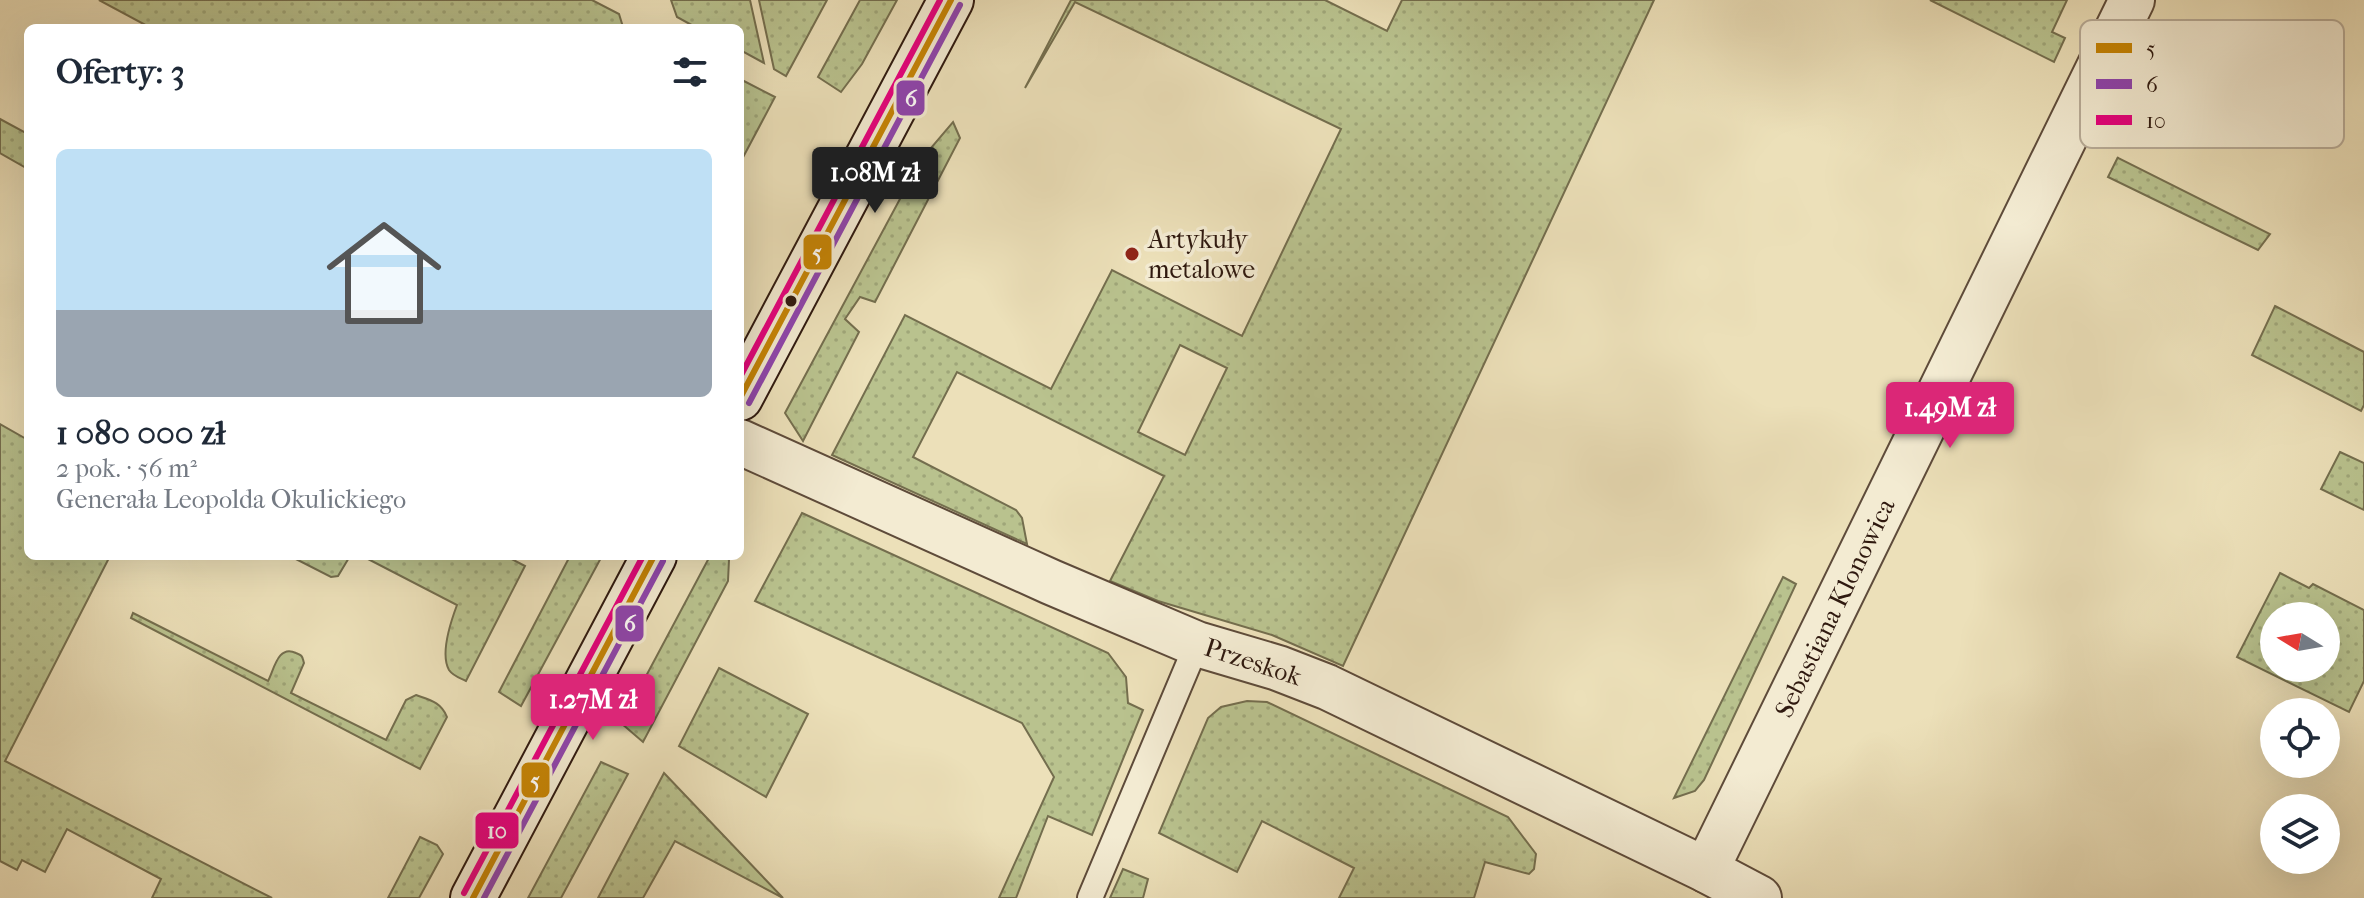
<!DOCTYPE html>
<html lang="pl">
<meta charset="utf-8">
<style>
:root{--surface:#fff;--page:#f6f6f7;--text:#1f2937;--muted:#747a83;--line:#e0e1e3;--accent:#db2777}
body{margin:0;font-family:"IM FELL French Canon",serif;background:var(--page);color:var(--text);height:100vh;display:flex;flex-direction:column;font-size:30px;white-space:nowrap}
*{box-sizing:border-box;margin:0}
p{font-size:26px;color:var(--muted)}
.icon{flex:none;width:44px;height:44px;fill:none;stroke:currentColor;stroke-width:2;stroke-linecap:round;stroke-linejoin:round}
.map{position:relative;flex:1;overflow:hidden}
.details{position:absolute;left:24px;top:24px;width:720px;height:536px;display:flex;flex-direction:column;background:var(--surface);border-radius:12px;box-shadow:0 8px 32px #0002}
.details>*{flex:none}
.needle{width:52px;rotate:281deg}
.controls{position:absolute;left:2260px;top:602px;display:grid;gap:16px}
.controls a{display:grid;place-items:center;width:80px;height:80px;border-radius:50%;background:var(--surface);box-shadow:0 8px 32px #0002;font-size:40px}
.price{position:absolute;translate:-50% -68px;padding:0 18px;border-radius:8px;background:var(--accent);color:#fff;font-size:26px;line-height:52px;filter:drop-shadow(0 2px 4px #0008)}
.price::after{content:'';position:absolute;left:50%;top:48px;width:24px;height:18px;margin-left:-12px;background:inherit;clip-path:polygon(0 0,100% 0,50% 100%)}
.price.current{background:#222;color:#fff}
ul{padding:0;list-style:none}
li{display:grid;align-content:center;gap:16px;height:424px;padding:0 32px}
li+li{border-top:2px solid var(--line)}
li span{display:grid;place-items:center;height:248px;border-radius:12px;color:#555}
li>.icon{margin-inline-start:auto}
span .icon{width:144px;height:144px;fill:#fffc;stroke-width:1}
li b{font-size:34px}
h2{display:flex;justify-content:space-between;align-items:center;height:96px;padding:0 32px;font-size:34px}
.map>svg:first-child{display:block}
.green{fill:url(#green-dots);stroke:#746e4e;stroke-width:2;fill-rule:evenodd}
.lines{fill:none;stroke-linecap:round;stroke-linejoin:round}
.service-casing{stroke:#5e4b3a;stroke-width:28}
.minor-casing{stroke:#5e4b3a;stroke-width:48}
.secondary-casing{stroke:#2f190f;stroke-width:48}
.service{stroke:#f3ebd2;stroke-width:24}
.minor{stroke:#f3ebd2;stroke-width:44}
.secondary{stroke:#f3ebd2;stroke-width:44}
.bus-1-casing{stroke:#f3ebd2;stroke-width:12}
.bus-2-casing{stroke:#f3ebd2;stroke-width:12}
.bus-3-casing{stroke:#f3ebd2;stroke-width:12}
.bus-1{stroke:#c58304;stroke-width:6}
.bus-2{stroke:#8e44ad;stroke-width:6}
.bus-3{stroke:#e5007d;stroke-width:6}
.poi-dot{fill:#8f2418;stroke:#f3ebd2;stroke-width:3}
.bus-dot{fill:#2f190f;stroke:#f3ebd2;stroke-width:3}
.labels{text-anchor:middle;dominant-baseline:central;stroke-width:7;stroke-linejoin:round;paint-order:stroke}
.poi-label{font-size:26px;fill:#2f190f;stroke:#f3ebd2;text-anchor:start}
.street-label{font-size:26px;fill:#2f190f;stroke:#f3ebd2}
.key{fill:#f3ebd2;stroke:#b8ac98;stroke-width:2}
.key-label{font-size:22px;fill:#2f190f}
.line-badge{stroke:#f3ebd2;stroke-width:3}
.badge-label{font-size:22px;text-anchor:middle;font-weight:bold;fill:#fff}
</style>
<div class="map">
<svg width="2364" height="898" viewBox="0 0 2364 898">
<defs>
<pattern id="green-dots" width="8" height="8" patternUnits="userSpaceOnUse" patternTransform="scale(2)"><rect width="8" height="8" fill="#b9c28e"/><path d="M2 2h.1M6 6h.1" fill="none" stroke="#9fa679" stroke-width="1.8" stroke-linecap="round"/></pattern>
</defs>
<rect width="100%" height="100%" fill="#ece0b9"/>
<filter id="stains"><feTurbulence type="fractalNoise" baseFrequency=".0025" numOctaves="4"/><feColorMatrix values="0 0 0 0 .2 0 0 0 0 .09 0 0 0 0 .02 0 0 0 .5 -.17"/></filter>
<radialGradient id="worn" r=".72"><stop offset=".6" stop-color="#630" stop-opacity="0"/><stop offset="1" stop-color="#630" stop-opacity=".3"/></radialGradient>
<g class="green">
<polygon points="99,0 592,0 619,14 623,27 151,28"/>
<polygon points="671,0 750,0 764,63 740,50 740,28 697,28 677,17"/>
<polygon points="759,0 827,0 786,76 774,69"/>
<polygon points="860,0 897,0 862,64 841,92 818,77"/>
<path d="M1071,0H1325L1387,31L1402,0H1654L1343,666L1272,635L1158,601L1110,581L1164,476L957,372L913,457L1016,510L1022,518L1027,544L832,455L905,315L1051,389L1112,270L1242,336L1341,129L1075,2L1025,88ZM1180,345L1227,368L1185,455L1138,432Z"/>
<polygon points="1930,0 2067,0 2052,32 2065,38 2054,62"/>
<polygon points="740,79 775,97 740,163"/>
<polygon points="0,119 28,134 28,169 0,153"/>
<polygon points="953,122 960,138 875,302 860,297 845,319 859,332 803,441 785,413 915,171 925,155"/>
<polygon points="2118,157 2118,158 2270,234 2258,250 2108,177"/>
<polygon points="2275,306 2364,352 2364,405 2361,411 2252,355"/>
<polygon points="0,424 28,440 28,556 110,556 5,761 272,898 152,898 161,879 67,829 45,872 22,860 17,870 0,861"/>
<polygon points="2340,452 2364,463 2364,510 2321,489"/>
<polygon points="802,513 1108,653 1126,677 1128,703 1143,710 1092,835 1048,816 1016,898 999,898 1054,777 1022,723 755,601"/>
<polygon points="290,556 350,556 338,576 331,577"/>
<path d="M367,556H506L525,566L466,681C460,678 453,676 449,670C440,654 451,621 457,605L366,558Z"/>
<polygon points="570,556 602,556 521,706 499,692"/>
<polygon points="710,556 723,556 729,560 728,581 643,742 621,723"/>
<path d="M2280,573L2309,588L2313,584L2364,610V681L2349,712L2237,657ZM2274,616H2326V668H2274Z"/>
<polygon points="1783,577 1796,584 1704,780 1695,791 1674,798"/>
<path d="M133,613L268,681C274,670 278,644 296,653C303,656 302,656 304,663L291,693L386,740L406,700L416,695C430,700 441,702 447,717L420,769L131,618Z"/>
<polygon points="719,668 808,714 766,797 679,746"/>
<polygon points="1247,701 1267,702 1508,817 1536,854 1534,869 1529,874 1485,862 1474,898 1339,898 1354,868 1262,821 1237,872 1159,833 1208,718 1221,707"/>
<polygon points="601,762 628,774 561,898 528,898"/>
<polygon points="664,773 783,898 675,841 643,898 598,898"/>
<polygon points="420,837 437,845 443,854 419,898 388,898"/>
<polygon points="1123,869 1148,879 1143,898 1110,898"/>
</g>
<g class="lines">
<defs>
<polyline id="service" points="1090,898 1197,644"/>
<g id="minor">
<polyline points="740,442 1051,582 1197,644 1278,668 1327,687 1706,870 1759,898"/>
<polyline points="1706,870 2132,0"/>
</g>
<g id="secondary">
<polyline points="740,398 951,0"/>
<polyline points="473,898 654,556"/>
</g>
</defs>
<use href="#service" class="service-casing"/>
<use href="#minor" class="minor-casing"/>
<use href="#secondary" class="secondary-casing"/>
<use href="#service" class="service"/>
<use href="#minor" class="minor"/>
<use href="#secondary" class="secondary"/>
<defs>
<g id="bus-1">
<polyline points="740,398 951,0"/>
<polyline points="473,898 654,556"/>
</g>
<g id="bus-2">
<polyline points="749,403 960,5"/>
<polyline points="484,898 663,561"/>
</g>
<g id="bus-3">
<polyline points="740,377 940,0"/>
<polyline points="464,893 643,556"/>
</g>
</defs>
<use href="#bus-1" class="bus-1-casing"/>
<use href="#bus-2" class="bus-2-casing"/>
<use href="#bus-3" class="bus-3-casing"/>
<use href="#bus-1" class="bus-1"/>
<use href="#bus-2" class="bus-2"/>
<use href="#bus-3" class="bus-3"/>
</g>
<circle class="poi-dot" cx="1132" cy="254" r="8"/>
<circle class="bus-dot" cx="791" cy="301" r="7"/>
<g class="labels">
<g class="poi-label">
<text x="1148" y="239">Artykuły<tspan x="1148" dy="30">metalowe</tspan></text>
</g>
<g class="street-label">
<text transform="translate(1835 608) rotate(-64)">Sebastiana Klonowica</text>
<text transform="translate(1253 662) rotate(18)">Przeskok</text>
</g>
</g>
<rect x="2080" y="20" width="264" height="128" rx="12" class="key"/>
<rect x="2096" y="43" width="36" height="10" fill="#c58304"/>
<rect x="2096" y="79" width="36" height="10" fill="#8e44ad"/>
<rect x="2096" y="115" width="36" height="10" fill="#e5007d"/>
<g class="key-label">
<text x="2146" y="56">5</text>
<text x="2146" y="92">6</text>
<text x="2146" y="128">10</text>
</g>
<g class="line-badge">
<rect x="895" y="79" width="31" height="38" rx="8" fill="#8e44ad"/>
<rect x="802" y="233" width="31" height="38" rx="8" fill="#c58304"/>
<rect x="614" y="604" width="31" height="39" rx="8" fill="#8e44ad"/>
<rect x="520" y="761" width="31" height="38" rx="8" fill="#c58304"/>
<rect x="474" y="811" width="46" height="39" rx="8" fill="#e5007d"/>
</g>
<g class="badge-label">
<text x="911" y="106">6</text>
<text x="817" y="260">5</text>
<text x="630" y="631">6</text>
<text x="535" y="788">5</text>
<text x="497" y="838">10</text>
</g>
<rect width="100%" height="100%" filter="url(#stains)"/>
<rect width="100%" height="100%" fill="url(#worn)"/>
</svg>
<div class="controls">
<a><svg class="needle" viewBox="-14 -14 28 28"><path d="M0-13l5 13h-10z" fill="#e53935"/><path d="M0 13l5-13h-10z" fill="#747a83"/></svg></a>
<a><svg class="icon" aria-label="locate" viewBox="0 0 24 24"><circle cx="12" cy="12" r="6"/><path d="M12 2v4M12 18v4M2 12h4M18 12h4"/></svg></a>
<a><svg class="icon" aria-label="layers" viewBox="0 0 24 24"><path d="M12 4l9 5-9 5-9-5zM3 14l9 5 9-5"/></svg></a>
</div>
<b class="price current" style="left:875px;top:215px">1.08M zł</b>
<b class="price" style="left:1950px;top:450px">1.49M zł</b>
<b class="price" style="left:593px;top:742px">1.27M zł</b>
<section class="details">
<h2>Oferty: 3<svg class="icon" aria-label="filters" viewBox="0 0 24 24"><path d="M4 7h16M4 17h16"/><circle cx="9" cy="7" r="2"/><circle cx="15" cy="17" r="2"/></svg></h2>
<ul>
<li><span style="background:linear-gradient(#bfe0f5 65%,#9aa5b1 0)"><svg class="icon" aria-label="home" viewBox="0 0 24 24"><path d="M3 11l9-7 9 7M6 9v11h12V9"/></svg></span><div><b>1 080 000 zł</b><p>2 pok. · 56 m²</p><p>Generała Leopolda Okulickiego</p></div></li>
</ul>
</section>
</div>
